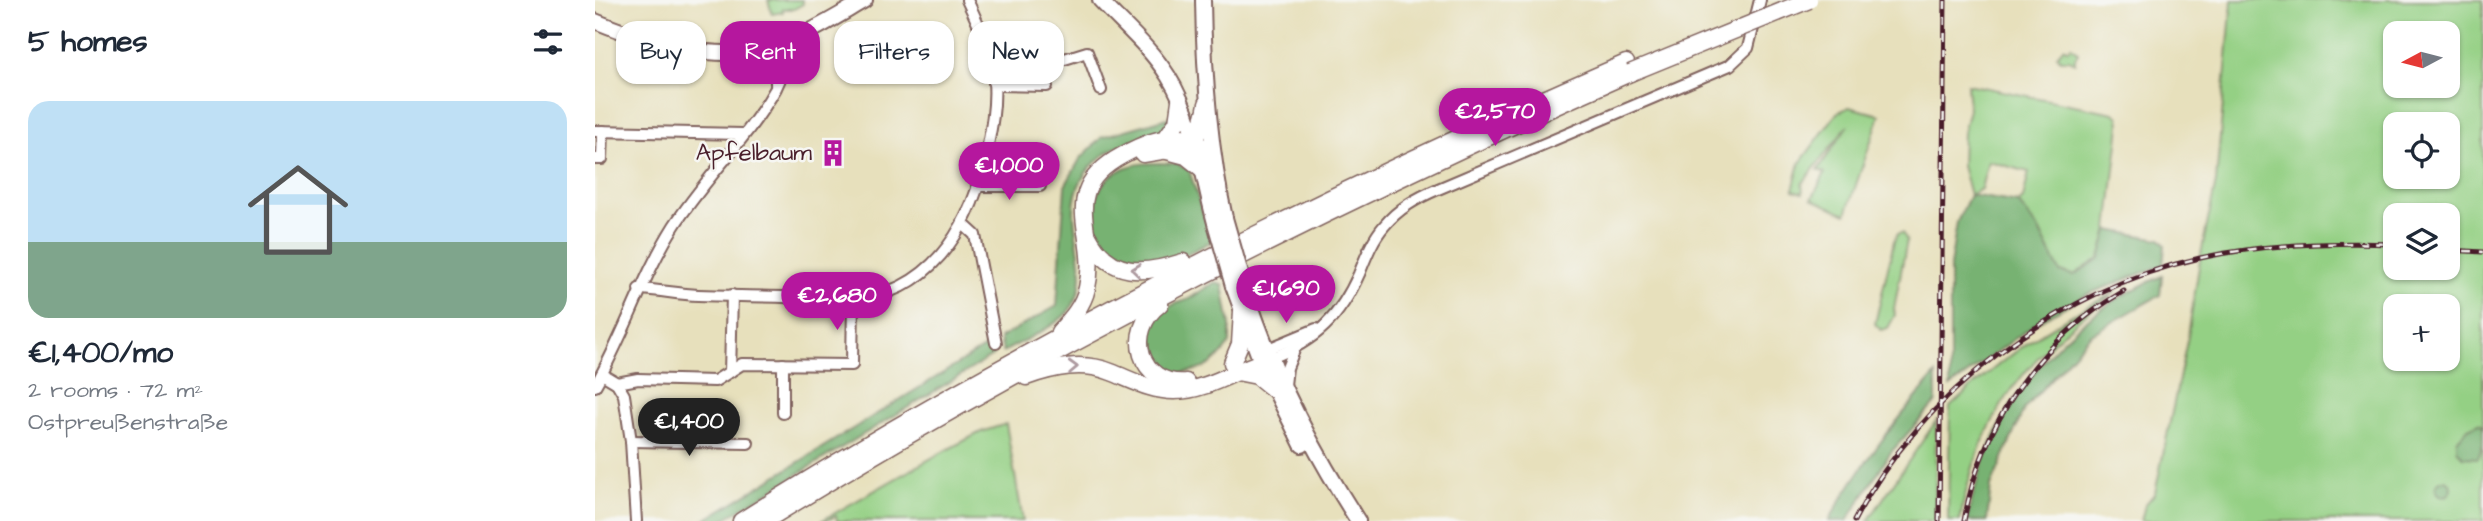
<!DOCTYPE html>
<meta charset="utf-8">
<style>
:root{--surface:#fff;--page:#f6f6f7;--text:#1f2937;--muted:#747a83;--line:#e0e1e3;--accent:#b5179e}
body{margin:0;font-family:"Architects Daughter",sans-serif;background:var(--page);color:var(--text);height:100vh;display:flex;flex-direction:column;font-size:26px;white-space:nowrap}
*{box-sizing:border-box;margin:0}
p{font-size:23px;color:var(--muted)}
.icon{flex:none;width:38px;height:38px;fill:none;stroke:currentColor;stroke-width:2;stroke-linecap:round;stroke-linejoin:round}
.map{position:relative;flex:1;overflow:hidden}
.sheet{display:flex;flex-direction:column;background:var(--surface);width:595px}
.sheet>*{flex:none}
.guide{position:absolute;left:21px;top:21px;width:665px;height:63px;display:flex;gap:14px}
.needle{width:46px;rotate:263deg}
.controls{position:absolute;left:1788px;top:21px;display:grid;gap:14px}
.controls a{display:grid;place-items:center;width:77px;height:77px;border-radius:14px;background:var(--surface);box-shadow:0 2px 5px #0004;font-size:35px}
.price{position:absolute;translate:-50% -60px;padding:0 16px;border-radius:24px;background:var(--accent);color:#fff;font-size:23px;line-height:46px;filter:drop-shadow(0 2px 4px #0008)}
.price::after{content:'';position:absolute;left:50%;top:42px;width:21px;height:16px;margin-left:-10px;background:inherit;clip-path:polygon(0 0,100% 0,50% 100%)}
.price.active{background:#222;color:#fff}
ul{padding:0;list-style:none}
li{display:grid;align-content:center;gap:14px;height:371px;padding:0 28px}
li+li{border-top:2px solid var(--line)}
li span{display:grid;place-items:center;height:217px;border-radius:21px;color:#555}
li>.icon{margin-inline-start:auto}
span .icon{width:126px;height:126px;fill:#fffc;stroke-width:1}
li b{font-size:30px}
h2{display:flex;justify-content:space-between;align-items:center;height:84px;padding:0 28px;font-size:30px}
.chip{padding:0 24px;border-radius:21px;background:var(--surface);box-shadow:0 2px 5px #0004;font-size:24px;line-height:63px}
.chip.active{background:var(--accent);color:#fff}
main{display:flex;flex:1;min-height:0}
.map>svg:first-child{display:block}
.green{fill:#94d084;stroke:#6f7858;stroke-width:2;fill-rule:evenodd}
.forest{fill:#77b272;stroke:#60684e;stroke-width:2}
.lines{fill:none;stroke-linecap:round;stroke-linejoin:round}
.minor-casing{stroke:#81635e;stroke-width:14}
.major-casing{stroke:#81635e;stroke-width:18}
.highway-casing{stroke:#81635e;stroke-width:19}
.minor{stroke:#fff;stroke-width:10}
.major{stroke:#fff;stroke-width:14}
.highway{stroke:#fff;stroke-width:16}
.rail-casing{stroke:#4a1f2b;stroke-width:5}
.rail{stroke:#f6f6f2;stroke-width:2.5;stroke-dasharray:8;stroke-linecap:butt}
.major-bridge-casing{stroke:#81635e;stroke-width:18;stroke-linecap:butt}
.highway-bridge-casing{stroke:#81635e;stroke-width:19;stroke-linecap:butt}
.major-bridge{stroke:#fff;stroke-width:14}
.highway-bridge{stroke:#fff;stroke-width:16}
.oneway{stroke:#ae9aa0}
.labels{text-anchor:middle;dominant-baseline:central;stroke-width:5;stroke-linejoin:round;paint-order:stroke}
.poi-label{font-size:24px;fill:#4a1f2b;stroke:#f6f6f2;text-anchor:end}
</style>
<main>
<section class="sheet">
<h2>5 homes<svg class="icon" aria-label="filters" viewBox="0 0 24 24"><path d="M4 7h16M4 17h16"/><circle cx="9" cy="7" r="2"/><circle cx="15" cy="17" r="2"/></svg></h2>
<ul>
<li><span style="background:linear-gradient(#bfe0f5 65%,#7fa58c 0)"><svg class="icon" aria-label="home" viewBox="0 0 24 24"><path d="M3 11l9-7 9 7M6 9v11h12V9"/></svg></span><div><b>€1,400/mo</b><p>2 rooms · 72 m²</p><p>Ostpreußenstraße</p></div></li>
</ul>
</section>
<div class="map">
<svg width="1888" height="521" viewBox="0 0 1888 521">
<rect width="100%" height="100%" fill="#f6f6f2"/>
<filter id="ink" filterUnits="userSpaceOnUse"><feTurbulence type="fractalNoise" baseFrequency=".0143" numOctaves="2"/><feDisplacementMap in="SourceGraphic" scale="14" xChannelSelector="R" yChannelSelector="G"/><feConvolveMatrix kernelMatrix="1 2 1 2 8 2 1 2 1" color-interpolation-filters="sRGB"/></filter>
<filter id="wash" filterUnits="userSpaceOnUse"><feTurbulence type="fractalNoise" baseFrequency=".00686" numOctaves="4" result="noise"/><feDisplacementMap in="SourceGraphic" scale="28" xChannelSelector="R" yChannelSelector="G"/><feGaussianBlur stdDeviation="1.57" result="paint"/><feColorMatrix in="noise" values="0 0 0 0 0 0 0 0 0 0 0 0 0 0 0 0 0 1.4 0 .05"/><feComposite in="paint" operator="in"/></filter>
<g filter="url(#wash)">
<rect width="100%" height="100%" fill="#e7e0bc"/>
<g class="green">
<polygon points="173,0 207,0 208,4 199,9 188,9 188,12 177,14"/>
<path d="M1637,0H1888V521H1546L1550,505L1560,493L1593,336L1606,254L1621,182ZM1801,33H1853V86H1801ZM1801,124H1853V177H1801ZM1801,215H1853V268H1801ZM1801,306H1853V359H1801Z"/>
<polygon points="1476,46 1483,53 1480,58 1480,63 1474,60 1466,60 1462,55 1469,47 1473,50"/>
<polygon points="1372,84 1519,113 1524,117 1525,125 1513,230 1505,258 1479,275 1464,272 1444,230 1423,203 1428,199 1434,172 1393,161 1386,189 1375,195 1367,166 1368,133 1374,109"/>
<polygon points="1254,107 1285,115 1251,214 1217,199 1230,173 1223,170 1253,125 1207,184 1208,193 1198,190 1205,163 1242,113"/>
<polygon points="1307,233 1312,240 1299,309 1300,315 1293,328 1286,330 1280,324 1299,241 1302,234"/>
<path d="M1521,292C1435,351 1382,416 1365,521H1353L1355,407C1403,361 1461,320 1521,292Z"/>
<polygon points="1341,421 1340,521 1273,521"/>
<polygon points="411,424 428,521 242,521 241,516 231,521 226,521 344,454 386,432"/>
</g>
<g class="forest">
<path d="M576,117C573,121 571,127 567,130C559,139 543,140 532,143C515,148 496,163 487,179C462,224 507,274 472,313C458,328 427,341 408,352L405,338L462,306L470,186L485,159L507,137Z"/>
<path d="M566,163L582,164L594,170L617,241C596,252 576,263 551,264C496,266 477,191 529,168C541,163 553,163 566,163Z"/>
<polygon points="1375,195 1423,203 1444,230 1465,272 1479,275 1505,258 1513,230 1565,239 1570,245 1568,265 1493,294 1441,323 1355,387 1355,266 1362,222"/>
<path d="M1567,276L1565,295L1495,335L1429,409L1396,486L1392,521H1372C1395,409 1461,321 1567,276Z"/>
<path d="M620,283L628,285L635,325V343C617,370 604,371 573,375C568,370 561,365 557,359C545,340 559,316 576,306C582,302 591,302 597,297C605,292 611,287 620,283Z"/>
<polygon points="397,343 399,355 126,521 108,521"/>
<path d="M1341,374V402L1296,452L1252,521H1234C1263,467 1302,420 1341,374Z"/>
<polygon points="1884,423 1888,426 1888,444 1883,458 1868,457 1862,450 1862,440 1873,428"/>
<circle cx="1849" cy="488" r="8"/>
</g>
</g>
<g filter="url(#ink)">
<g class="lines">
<defs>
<g id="minor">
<polyline points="396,55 454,54 463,61 492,52 506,90"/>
<polyline points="401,85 452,86"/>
<polyline points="0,131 148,134"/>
<polyline points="0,159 7,159 8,131"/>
<polyline points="382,186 445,186"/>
<polyline points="368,224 380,235 401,343"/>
<path d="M44,289C64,290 83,294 103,295C131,296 160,296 188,297C211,298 235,301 258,299C333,294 373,232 389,164C405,91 405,68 372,0"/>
<polyline points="673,349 721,329"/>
<path d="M676,358C721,341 745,317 764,274C771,257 777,240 789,226C804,208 822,198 843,189L1135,65L1153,48L1165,0"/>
<polyline points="188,364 188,413"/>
<polyline points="135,372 137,295"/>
<polyline points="7,374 22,383 29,395 36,441 41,521"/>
<polyline points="22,383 43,379 120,381 147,364 257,365 258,299"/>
<polyline points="690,385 692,368 700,348"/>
<path d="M0,386C30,334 47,277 79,226C110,178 153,138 181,88C190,71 190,53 185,35C182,38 177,41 177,44C175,50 182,76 181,87"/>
<polyline points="36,441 153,443"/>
</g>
<g id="major">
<path d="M505,0C528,25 554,46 573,76C600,119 607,174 620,223"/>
<path d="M608,0C609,74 614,146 630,218"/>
<path d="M0,21C59,45 127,66 189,43C218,32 244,15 270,0"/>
<path d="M648,281C674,366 715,446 763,521"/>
<polyline points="638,286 666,362 707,445"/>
</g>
<g id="highway">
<polyline points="570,139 582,122 585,101"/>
<polyline points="572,151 591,156 606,168"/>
<path d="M548,154C589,148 604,149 612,104"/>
<path d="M493,236C515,279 550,274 588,262"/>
<path d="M565,304C529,331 544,386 591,382"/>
<path d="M464,332C476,319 488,306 492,288C505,233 459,192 528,155C544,146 566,137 584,137C612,136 616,168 623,188"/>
<polyline points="637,363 645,344 647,311"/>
<polyline points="642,372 662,376 678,389"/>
<path d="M431,377C459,367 488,361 516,372C537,380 556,391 579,391C610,391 638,372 666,362"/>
<path d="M146,521C428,344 726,195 1031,63"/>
<path d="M170,521C447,350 738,204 1035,73"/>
</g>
</defs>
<use href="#minor" class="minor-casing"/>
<use href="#major" class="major-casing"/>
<use href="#highway" class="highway-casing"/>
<use href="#minor" class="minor"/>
<use href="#major" class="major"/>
<use href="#highway" class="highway"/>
<defs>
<g id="rail">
<polyline points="1853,250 1888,252"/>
<path d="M1259,521C1325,393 1464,289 1605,258C1670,244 1734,242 1801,244"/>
<polyline points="1344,521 1350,0"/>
<path d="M1369,521C1386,424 1444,340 1529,291"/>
</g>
</defs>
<use href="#rail" class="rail-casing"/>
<use href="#rail" class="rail"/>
<defs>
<g id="major-bridge">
<polyline points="630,218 648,281"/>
<polyline points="620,223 638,286"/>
</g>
<polyline id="highway-bridge" points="1035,73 1214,0"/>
</defs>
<use href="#major-bridge" class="major-bridge-casing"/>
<use href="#highway-bridge" class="highway-bridge-casing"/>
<use href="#major-bridge" class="major-bridge"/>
<use href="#highway-bridge" class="highway-bridge"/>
</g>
<defs><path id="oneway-chevron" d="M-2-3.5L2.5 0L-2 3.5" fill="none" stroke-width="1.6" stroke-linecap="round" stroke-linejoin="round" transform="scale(1.75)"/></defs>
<g class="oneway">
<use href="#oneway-chevron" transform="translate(541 270) rotate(-174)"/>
<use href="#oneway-chevron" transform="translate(478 367) rotate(-2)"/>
</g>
</g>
<defs>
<symbol id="building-bare" viewBox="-9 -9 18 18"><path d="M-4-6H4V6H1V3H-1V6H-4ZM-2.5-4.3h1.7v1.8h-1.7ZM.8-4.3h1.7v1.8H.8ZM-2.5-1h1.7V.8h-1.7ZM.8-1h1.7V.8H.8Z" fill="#b5179e" stroke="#f6f6f2" stroke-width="2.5" paint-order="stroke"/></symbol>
</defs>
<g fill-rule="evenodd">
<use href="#building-bare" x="219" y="134" width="38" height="38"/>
</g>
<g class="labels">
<g class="poi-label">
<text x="217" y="153">Apfelbaum</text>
</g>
</g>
</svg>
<div class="controls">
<a><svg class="needle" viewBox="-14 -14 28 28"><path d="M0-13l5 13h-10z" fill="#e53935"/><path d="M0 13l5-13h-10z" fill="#747a83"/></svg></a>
<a><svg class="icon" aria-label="locate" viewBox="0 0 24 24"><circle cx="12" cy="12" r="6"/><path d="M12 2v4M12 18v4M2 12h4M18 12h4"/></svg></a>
<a><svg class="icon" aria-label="layers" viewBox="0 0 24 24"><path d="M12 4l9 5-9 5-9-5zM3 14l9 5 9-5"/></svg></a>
<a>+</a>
</div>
<b class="price" style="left:900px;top:148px">€2,570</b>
<b class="price" style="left:414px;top:202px">€1,000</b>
<b class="price" style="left:691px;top:325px">€1,690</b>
<b class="price" style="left:242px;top:332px">€2,680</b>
<b class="price active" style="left:94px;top:458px">€1,400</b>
<div class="guide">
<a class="chip">Buy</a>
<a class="chip active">Rent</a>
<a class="chip">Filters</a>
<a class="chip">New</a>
</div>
</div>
</main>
